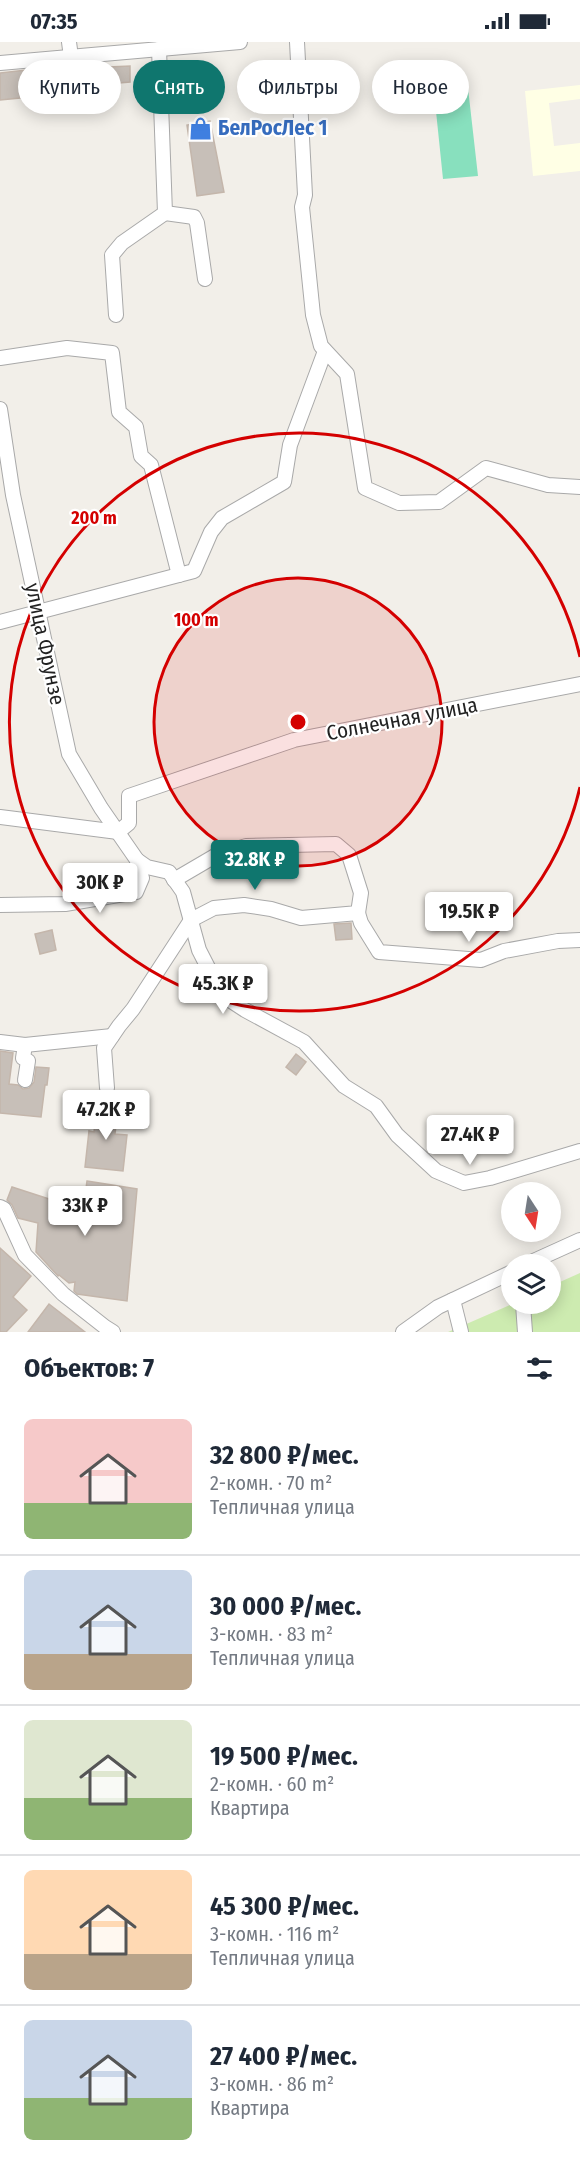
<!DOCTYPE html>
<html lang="ru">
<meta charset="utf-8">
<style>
:root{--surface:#fff;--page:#f6f6f7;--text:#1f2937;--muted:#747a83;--line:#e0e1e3;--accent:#0f766e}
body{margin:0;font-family:"Fira Sans Condensed",sans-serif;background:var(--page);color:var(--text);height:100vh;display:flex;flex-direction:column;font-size:22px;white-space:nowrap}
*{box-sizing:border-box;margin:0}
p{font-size:20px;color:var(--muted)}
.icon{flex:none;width:33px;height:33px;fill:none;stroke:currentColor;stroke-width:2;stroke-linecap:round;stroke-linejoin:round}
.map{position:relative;height:1290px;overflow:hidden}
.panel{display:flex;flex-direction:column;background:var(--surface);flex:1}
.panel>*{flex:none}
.hud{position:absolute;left:18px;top:18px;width:544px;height:54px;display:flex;gap:12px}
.needle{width:39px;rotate:168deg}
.tools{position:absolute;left:501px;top:1140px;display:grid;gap:12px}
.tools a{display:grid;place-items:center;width:60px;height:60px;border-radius:50%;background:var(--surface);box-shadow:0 3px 15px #0003;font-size:30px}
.price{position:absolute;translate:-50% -51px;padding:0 14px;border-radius:6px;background:#fff;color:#222;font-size:20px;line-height:39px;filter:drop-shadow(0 2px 3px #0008)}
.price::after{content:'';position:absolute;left:50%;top:36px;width:18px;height:14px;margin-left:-9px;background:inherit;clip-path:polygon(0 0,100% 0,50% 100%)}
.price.selected{background:var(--accent);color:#fff}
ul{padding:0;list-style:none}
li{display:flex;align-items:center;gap:18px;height:150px;padding:0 24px}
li+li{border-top:2px solid var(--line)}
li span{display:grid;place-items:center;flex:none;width:168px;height:120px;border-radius:9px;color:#555}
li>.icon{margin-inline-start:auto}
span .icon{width:72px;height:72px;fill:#fffc;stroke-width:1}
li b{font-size:26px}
h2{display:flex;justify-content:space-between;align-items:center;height:72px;padding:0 24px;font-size:26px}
.pill{padding:0 21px;border-radius:27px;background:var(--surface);box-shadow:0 3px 15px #0003;font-size:21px;line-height:54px}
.pill.selected{background:var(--accent);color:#fff}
.status{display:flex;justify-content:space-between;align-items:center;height:42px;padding:0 30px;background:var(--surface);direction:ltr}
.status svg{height:16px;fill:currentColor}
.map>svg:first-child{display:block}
.education{fill:#ffffe5}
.grass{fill:#cdebb0}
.pitch{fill:#88e0be}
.building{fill:#c7bfb8;stroke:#c4b6ab;stroke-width:1.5}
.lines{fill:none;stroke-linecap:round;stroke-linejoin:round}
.minor-casing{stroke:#a9a9a9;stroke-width:16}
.minor{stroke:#fff;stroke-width:14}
.ring{fill:none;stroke:#d40000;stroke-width:3}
.labels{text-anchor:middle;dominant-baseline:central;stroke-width:4.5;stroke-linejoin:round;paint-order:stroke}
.shop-label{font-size:21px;font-weight:bold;fill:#366cbe;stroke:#fff;text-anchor:start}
.street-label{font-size:21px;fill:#222;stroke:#fff}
.centre{fill:#d40000;stroke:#fff;stroke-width:3}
.ring-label{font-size:18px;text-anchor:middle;font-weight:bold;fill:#d40000;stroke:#fff;stroke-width:4.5;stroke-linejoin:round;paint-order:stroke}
</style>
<div class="status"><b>07:35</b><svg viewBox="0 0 49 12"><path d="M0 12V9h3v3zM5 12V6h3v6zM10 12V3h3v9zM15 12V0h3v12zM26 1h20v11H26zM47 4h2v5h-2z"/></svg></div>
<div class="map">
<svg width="580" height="1290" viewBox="0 0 580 1290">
<rect width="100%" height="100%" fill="#f2efe9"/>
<polygon class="education" points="580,43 580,57 549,61 554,104 580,101 580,129 533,134 525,49"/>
<polygon class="grass" points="580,1231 580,1290 448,1290 512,1262 550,1262 551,1244"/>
<polygon class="pitch" points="450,44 460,47 468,46 478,134 443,137 434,50 442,49"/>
<g class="building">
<polygon points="130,24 130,40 108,42 109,25"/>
<polygon points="53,25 53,50 20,52 20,56 0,58 0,31"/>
<polygon points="69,26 84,26 83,43 68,44"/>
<polygon points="210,79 224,150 197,154 187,83"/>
<polygon points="351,881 352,897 336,898 334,882"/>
<polygon points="52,888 56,908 40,912 35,892"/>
<polygon points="0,1009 13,1011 9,1042 18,1043 23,1047 29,1046 34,1040 36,1025 49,1026 47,1043 45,1043 41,1075 0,1071"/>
<polygon points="296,1012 306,1020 296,1033 286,1025"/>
<polygon points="97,1062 118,1064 115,1092 127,1093 123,1129 85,1125 89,1089 94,1090"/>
<polygon points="87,1139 137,1147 127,1259 77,1252 74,1249 75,1240 69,1241 59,1233 58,1234 36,1210 38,1181 18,1176 12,1163 7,1158 12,1145 83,1168"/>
<polygon points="0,1206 31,1234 13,1255 27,1268 6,1290 0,1290"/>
<polygon points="49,1262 85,1290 28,1290"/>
</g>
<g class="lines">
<defs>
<g id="minor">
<polyline points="69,0 71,15"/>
<polyline points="297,0 305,153 302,165 313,273 321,304 347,332 365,446 399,461 439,460 486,426 548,443 580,445"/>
<polyline points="0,21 240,0"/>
<polyline points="165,171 194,175 197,181 205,237"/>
<polyline points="116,273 112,213 122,201 165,171 159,7"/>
<polyline points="0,316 67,306 112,311 119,370 136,385 141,414 151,423 179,533"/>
<polyline points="0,367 13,453 69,712 101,766 137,818 142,836 136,850 65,862 0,863"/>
<polyline points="0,580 194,529 211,490 222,476 284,440 290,403 325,309"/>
<polyline points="0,775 118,790 129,781 129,754 294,698 580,642"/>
<polyline points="137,818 147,825 169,830 183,850 199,908 222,953 245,968 304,1000 344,1044 376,1064 397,1093 436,1129 464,1141 490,1136 580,1109"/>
<polyline points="358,871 361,881 379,910 481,918 504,909 558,899 580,898"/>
<polyline points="0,1000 25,1003 112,994"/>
<polyline points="25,1003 23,1016 28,1019 25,1038"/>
<polyline points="107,1046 104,1006 119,984 133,967 191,878 214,866 244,863 271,867 301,876 358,871 361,851 349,813 336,802 246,804 215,814 174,838"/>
<polyline points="0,1165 4,1167 25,1213 63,1252 105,1285 113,1290"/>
<polyline points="527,1222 580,1198"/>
<polyline points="453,1258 461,1290"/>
<polyline points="523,1262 525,1290"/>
<polyline points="403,1290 438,1265 512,1230"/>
</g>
</defs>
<use href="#minor" class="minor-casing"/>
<use href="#minor" class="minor"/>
</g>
<circle cx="298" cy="680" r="144" fill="#d40000" fill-opacity=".12"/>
<g class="ring">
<circle cx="298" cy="680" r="144"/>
<path d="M580 745A289 289 0 1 1 580 615"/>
</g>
<defs>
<symbol id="shop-bare" viewBox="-9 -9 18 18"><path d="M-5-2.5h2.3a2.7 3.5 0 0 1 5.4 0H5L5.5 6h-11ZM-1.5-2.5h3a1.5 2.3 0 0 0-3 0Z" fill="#3f7fe0" stroke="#fff" stroke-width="2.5" paint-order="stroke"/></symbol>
</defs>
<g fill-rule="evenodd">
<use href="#shop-bare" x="184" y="70" width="33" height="33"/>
</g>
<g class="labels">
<g class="shop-label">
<text x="218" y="86">БелРосЛес 1</text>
</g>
<g class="street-label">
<text transform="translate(45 602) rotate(78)">улица Фрунзе</text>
<text transform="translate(402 677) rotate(-11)">Солнечная улица</text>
</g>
</g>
<circle cx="298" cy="680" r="9" class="centre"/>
<g class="ring-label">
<text x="94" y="482">200 m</text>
<text x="196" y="584">100 m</text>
</g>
</svg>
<div class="tools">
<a><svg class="needle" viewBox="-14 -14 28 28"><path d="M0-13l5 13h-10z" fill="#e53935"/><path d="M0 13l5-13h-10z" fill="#747a83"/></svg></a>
<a><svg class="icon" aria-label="layers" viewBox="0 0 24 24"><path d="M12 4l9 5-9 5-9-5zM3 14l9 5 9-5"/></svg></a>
</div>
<b class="price selected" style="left:255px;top:849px">32.8K ₽</b>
<b class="price" style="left:100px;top:872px">30K ₽</b>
<b class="price" style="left:469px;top:901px">19.5K ₽</b>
<b class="price" style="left:223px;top:973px">45.3K ₽</b>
<b class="price" style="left:106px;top:1099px">47.2K ₽</b>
<b class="price" style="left:470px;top:1124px">27.4K ₽</b>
<b class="price" style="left:85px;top:1195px">33K ₽</b>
<div class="hud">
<a class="pill">Купить</a>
<a class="pill selected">Снять</a>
<a class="pill">Фильтры</a>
<a class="pill">Новое</a>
</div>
</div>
<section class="panel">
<h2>Объектов: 7<svg class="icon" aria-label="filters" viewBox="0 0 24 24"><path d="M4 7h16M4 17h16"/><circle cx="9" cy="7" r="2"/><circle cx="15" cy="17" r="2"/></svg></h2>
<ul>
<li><span style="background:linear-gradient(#f6c9c9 70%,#8fb573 0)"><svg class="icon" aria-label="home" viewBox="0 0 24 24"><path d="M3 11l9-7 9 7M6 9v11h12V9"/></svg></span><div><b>32 800 ₽/мес.</b><p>2-комн. · 70 m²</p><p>Тепличная улица</p></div></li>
<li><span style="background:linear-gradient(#c9d6e8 70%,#b9a48a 0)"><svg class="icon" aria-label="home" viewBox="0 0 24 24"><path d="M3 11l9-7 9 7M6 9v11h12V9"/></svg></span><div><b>30 000 ₽/мес.</b><p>3-комн. · 83 m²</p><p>Тепличная улица</p></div></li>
<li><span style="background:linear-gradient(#dfe7d0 65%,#8fb573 0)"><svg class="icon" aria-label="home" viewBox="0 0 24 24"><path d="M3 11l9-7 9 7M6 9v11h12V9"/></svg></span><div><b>19 500 ₽/мес.</b><p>2-комн. · 60 m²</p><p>Квартира</p></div></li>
<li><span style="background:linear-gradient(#ffd9b3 70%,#b9a48a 0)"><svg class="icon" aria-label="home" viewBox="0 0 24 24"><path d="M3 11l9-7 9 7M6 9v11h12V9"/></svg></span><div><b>45 300 ₽/мес.</b><p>3-комн. · 116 m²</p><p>Тепличная улица</p></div></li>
<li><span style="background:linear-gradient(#c9d6e8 65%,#8fb573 0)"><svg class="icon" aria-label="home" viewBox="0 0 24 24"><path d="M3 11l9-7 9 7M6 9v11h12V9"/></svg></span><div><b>27 400 ₽/мес.</b><p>3-комн. · 86 m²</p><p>Квартира</p></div></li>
</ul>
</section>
